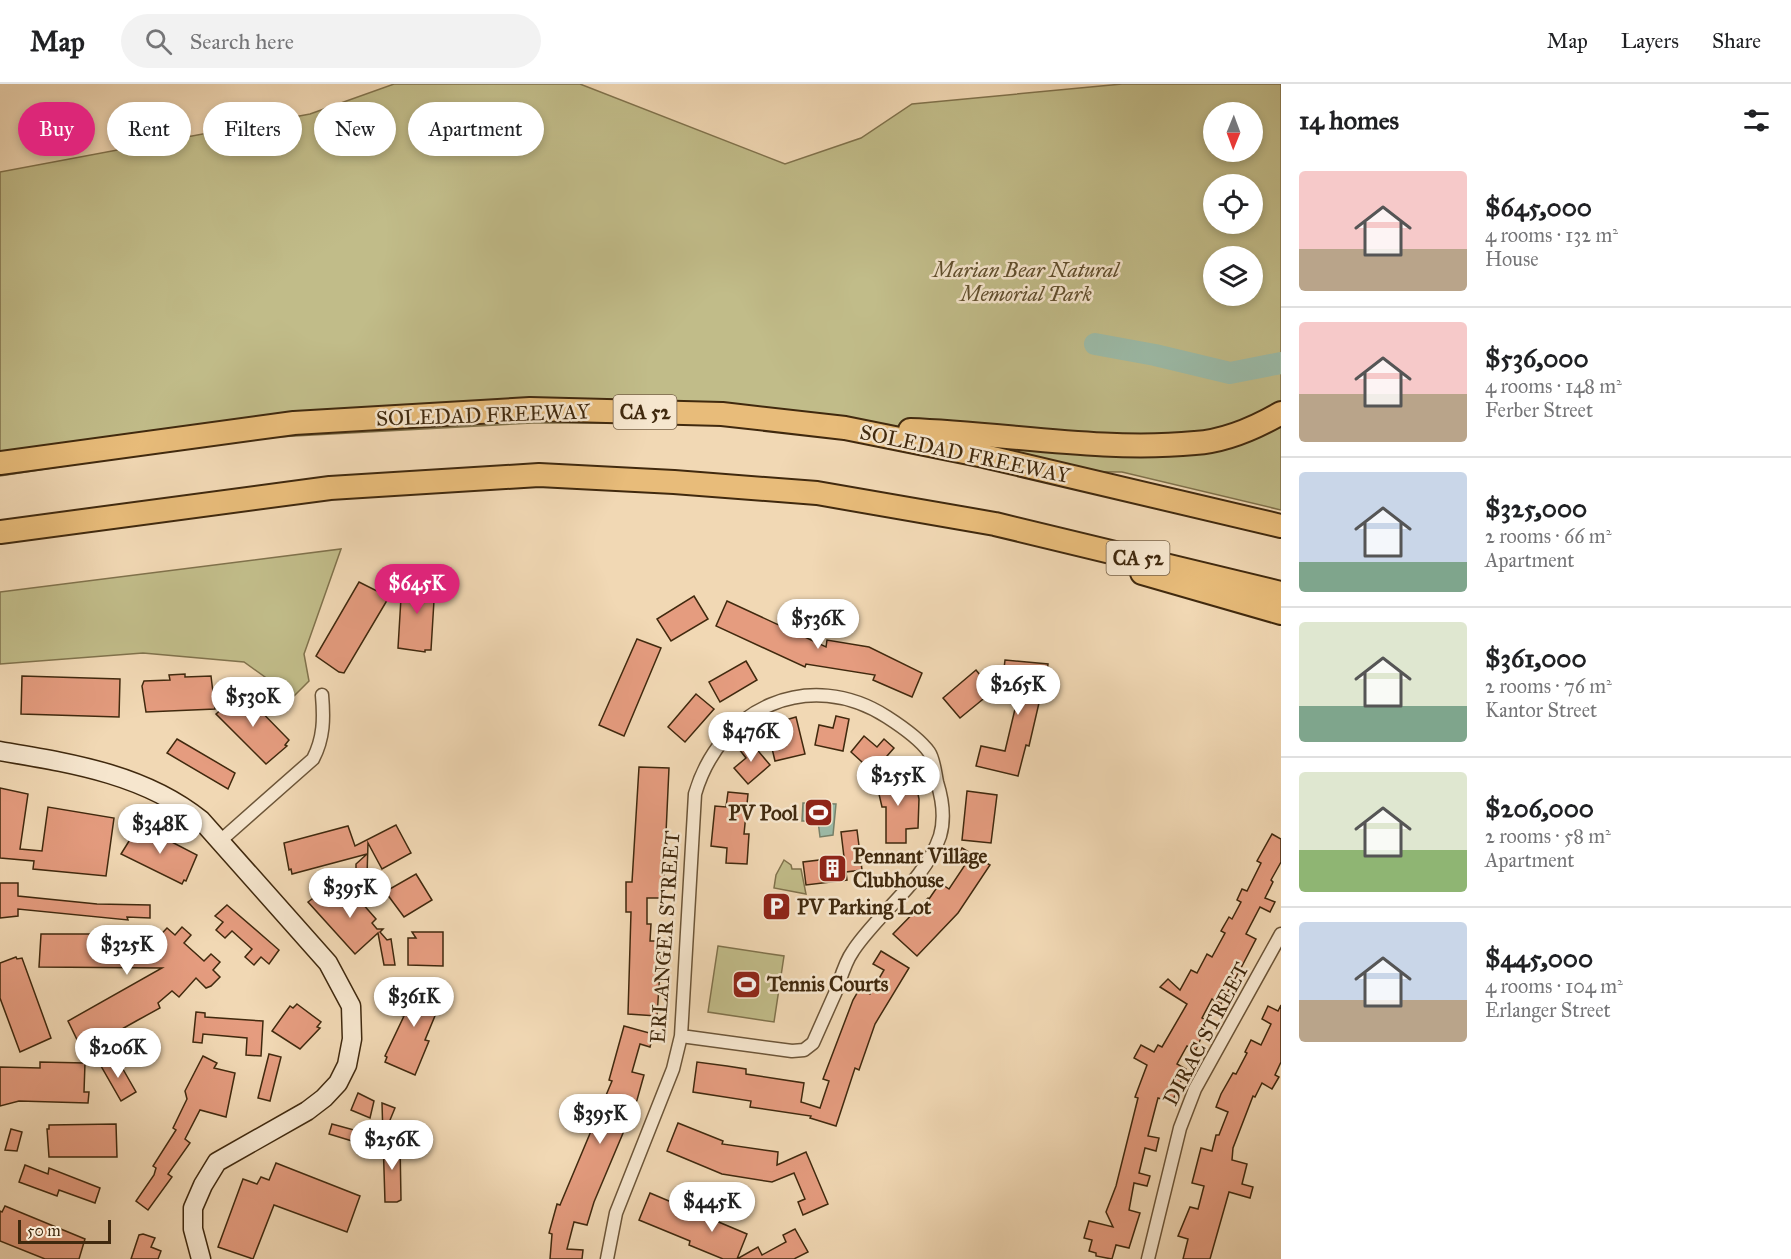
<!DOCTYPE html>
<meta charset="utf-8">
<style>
:root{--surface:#fff;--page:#f2f2f2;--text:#202124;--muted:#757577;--line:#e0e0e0;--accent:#db2777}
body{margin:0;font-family:"IM FELL Great Primer",serif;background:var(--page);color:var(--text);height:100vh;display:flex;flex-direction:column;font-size:22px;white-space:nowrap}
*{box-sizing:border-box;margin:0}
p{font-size:20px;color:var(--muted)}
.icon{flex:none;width:33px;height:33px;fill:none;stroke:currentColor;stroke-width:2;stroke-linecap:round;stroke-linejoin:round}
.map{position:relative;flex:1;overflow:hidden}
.side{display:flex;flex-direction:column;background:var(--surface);width:510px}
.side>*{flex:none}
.hud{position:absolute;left:18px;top:18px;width:570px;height:54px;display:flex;gap:12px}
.needle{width:39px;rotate:181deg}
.buttons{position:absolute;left:1203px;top:18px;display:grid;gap:12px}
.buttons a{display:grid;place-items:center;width:60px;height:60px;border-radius:50%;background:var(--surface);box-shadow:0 3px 9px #0003;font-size:30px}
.scale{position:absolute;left:18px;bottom:15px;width:93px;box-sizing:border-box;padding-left:6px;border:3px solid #40290e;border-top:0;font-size:16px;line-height:21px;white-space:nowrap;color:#40290e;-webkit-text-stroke:4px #f6e6ce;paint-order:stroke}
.price{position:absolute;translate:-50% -51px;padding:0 14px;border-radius:21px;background:#fff;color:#222;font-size:20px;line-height:39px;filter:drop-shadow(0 2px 3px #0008)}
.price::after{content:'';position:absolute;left:50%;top:36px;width:18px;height:14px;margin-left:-9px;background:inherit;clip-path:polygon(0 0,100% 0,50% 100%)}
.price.current{background:var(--accent);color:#fff}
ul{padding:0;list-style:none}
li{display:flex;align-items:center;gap:18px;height:150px;padding:0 18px}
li+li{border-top:2px solid var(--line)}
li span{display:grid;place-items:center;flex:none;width:168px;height:120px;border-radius:6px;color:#555}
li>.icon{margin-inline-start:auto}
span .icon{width:72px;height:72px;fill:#fffc;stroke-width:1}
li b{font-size:26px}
h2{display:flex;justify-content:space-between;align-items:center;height:72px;padding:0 18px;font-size:26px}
.chip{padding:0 21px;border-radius:27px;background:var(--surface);box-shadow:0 3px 9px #0003;font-size:21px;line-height:54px}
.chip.current{background:var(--accent);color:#fff}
header{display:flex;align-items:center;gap:36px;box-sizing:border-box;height:84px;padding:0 30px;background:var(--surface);border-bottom:2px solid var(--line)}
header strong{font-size:28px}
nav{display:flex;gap:33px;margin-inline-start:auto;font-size:21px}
.search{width:420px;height:54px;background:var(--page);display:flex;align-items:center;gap:15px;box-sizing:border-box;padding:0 21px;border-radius:33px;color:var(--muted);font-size:22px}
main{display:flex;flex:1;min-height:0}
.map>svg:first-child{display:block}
.green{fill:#c1bc89;stroke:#80724c;stroke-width:1.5;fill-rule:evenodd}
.water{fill:#9cbba8;stroke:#77816a;stroke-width:1.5}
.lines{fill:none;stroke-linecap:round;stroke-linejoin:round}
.river{stroke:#9cbba8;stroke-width:22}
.building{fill:#e59c7f;stroke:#40290e;stroke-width:1.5}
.street-casing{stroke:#6c5538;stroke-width:15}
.secondary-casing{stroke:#40290e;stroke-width:21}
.highway-casing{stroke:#40290e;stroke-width:26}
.street{stroke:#f6e6ce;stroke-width:12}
.secondary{stroke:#f6e6ce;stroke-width:18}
.highway{stroke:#e8bc7a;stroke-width:22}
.labels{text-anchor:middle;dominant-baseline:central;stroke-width:5;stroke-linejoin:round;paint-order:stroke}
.shield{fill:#f6e6ce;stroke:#776248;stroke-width:1.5}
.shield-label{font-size:20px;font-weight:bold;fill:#40290e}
.park-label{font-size:21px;font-style:italic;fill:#604e2d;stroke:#f6e6ce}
.street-label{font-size:21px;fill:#40290e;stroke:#f6e6ce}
.poi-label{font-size:21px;font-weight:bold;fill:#40290e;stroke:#f6e6ce;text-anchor:start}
</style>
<header>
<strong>Map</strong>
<div class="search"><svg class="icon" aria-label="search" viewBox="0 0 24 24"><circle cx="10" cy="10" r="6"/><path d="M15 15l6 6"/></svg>Search here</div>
<nav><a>Map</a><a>Layers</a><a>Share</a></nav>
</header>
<main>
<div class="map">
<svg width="1281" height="1175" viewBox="0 0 1281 1175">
<rect width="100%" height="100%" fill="#f1d8b4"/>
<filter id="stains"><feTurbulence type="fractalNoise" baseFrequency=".00333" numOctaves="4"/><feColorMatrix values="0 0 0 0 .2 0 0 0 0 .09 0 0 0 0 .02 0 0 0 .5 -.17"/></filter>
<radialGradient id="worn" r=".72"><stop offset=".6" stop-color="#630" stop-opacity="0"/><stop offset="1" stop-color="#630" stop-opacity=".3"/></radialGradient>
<g class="green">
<path d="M394,0H580L785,80L861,54L912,20L1122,0H1281V426L1122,388L1014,387L823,351L738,342L653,339H532L241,355L0,392V88L310,30ZM1214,28H1252V68H1214ZM1214,100H1252V140H1214ZM1214,172H1252V212H1214Z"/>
<polygon points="341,465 304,570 309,597 293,613 244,578 143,569 0,580 0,508"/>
<polygon points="784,776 791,781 792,785 801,785 806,810 774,804 776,791"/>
<polygon points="718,862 784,872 774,938 708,928"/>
</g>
<polygon class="water" points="803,719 836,720 833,751 820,753 818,737 802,737"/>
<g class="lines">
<polyline class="river" points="1095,260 1155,271 1230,289 1281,279"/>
</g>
<g class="building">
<polygon points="408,495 430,496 429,499 435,500 431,566 425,566 425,568 398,564 402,497 408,497"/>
<polygon points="359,498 389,513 344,589 339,588 316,572"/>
<polygon points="694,512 708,535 671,557 657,535"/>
<polygon points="727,517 826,563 827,556 869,563 922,589 912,613 873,596 875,591 806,580 805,583 716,542"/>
<polygon points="637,555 661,564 624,652 599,641"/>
<polygon points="1005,576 1048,580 1045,607 1042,606 1029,662 1026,661 1018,692 976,682 981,662 1005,667 1020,604 1002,602"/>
<polygon points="746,577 757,596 720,618 709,598"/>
<polygon points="976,586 993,607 960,634 943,614"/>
<polygon points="185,590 185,593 211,592 215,625 146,628 142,602 144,597 170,596 169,591"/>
<polygon points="22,592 120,595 119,633 21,630"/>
<polygon points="242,608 289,656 285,661 287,662 266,680 216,630"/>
<polygon points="696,610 714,625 685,658 668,643"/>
<polygon points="836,632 849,635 843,667 815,661 819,641 833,644"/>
<polygon points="796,633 805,670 775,677 770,656 786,653 782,637"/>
<polygon points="864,652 877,663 884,655 894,664 873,688 851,668"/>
<polygon points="177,655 235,689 228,705 167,669"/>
<polygon points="749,656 770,681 748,700 734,684 746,674 739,665"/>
<polygon points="639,683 669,684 663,814 647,814 647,840 651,840 650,857 662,857 657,932 628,930 631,828 626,828 626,798 632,798"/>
<polygon points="897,688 900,704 916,700 919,715 918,744 906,745 906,759 886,759 886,723 882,723 875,693"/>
<polygon points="0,704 28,710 20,765 42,767 48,723 114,734 106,792 33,785 34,777 0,774"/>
<polygon points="967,707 997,711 991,759 962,756"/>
<polygon points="728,708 748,710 744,750 749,750 747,780 726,779 727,764 711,762 715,722 726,723"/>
<polygon points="139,741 197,771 186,797 184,796 182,800 121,770"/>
<polygon points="396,741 411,769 382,785 368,759 367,792 356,799 356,780 367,770 292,790 291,785 289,786 284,759 348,742 355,762"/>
<polygon points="857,746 862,786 846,788 847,796 806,801 803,778 844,773 841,748"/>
<polygon points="1272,750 1281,755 1281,778 1271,796 1273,798 1265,814 1275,818 1270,828 1260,823 1246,850 1256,855 1241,884 1221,920 1212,915 1202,934 1208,937 1196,966 1187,962 1177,980 1186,985 1172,1018 1158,1014 1148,1052 1159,1054 1156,1067 1145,1064 1139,1089 1150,1092 1147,1102 1134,1099 1129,1126 1140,1129 1129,1164 1116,1161 1112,1175 1096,1172 1096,1169 1089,1167 1092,1156 1084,1154 1089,1137 1113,1143 1106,1128 1116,1102 1138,1014 1135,1013 1147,981 1134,974 1141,961 1154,968 1158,961 1162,963 1187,920 1160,903 1168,895 1180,906 1191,886 1197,889 1207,870 1212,873 1225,849 1221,847 1229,833 1232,835 1241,818 1237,816 1242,805 1247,807 1261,779 1257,777"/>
<polygon points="962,764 990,781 958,829 917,872 893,850 928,814 929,815 940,799 949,805 965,781 955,775"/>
<polygon points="416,790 432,816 404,833 387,810 388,806"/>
<polygon points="340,794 376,835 372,839 377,845 383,845 380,848 387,856 391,855 395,881 384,881 378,849 355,870 308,818"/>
<polygon points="0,799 18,799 18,812 97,820 150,821 150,834 127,833 128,836 18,825 18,832 0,834"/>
<polygon points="227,821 279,866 269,880 261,873 254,881 245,873 252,865 232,847 225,854 216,846 223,838 215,832"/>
<polygon points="182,843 191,851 184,859 204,877 211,870 220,878 213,886 220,893 211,902 206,904 196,894 179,913 172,907 158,919 160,924 138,936 90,963 86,955 85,972 68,937 162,884 39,883 41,850 128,850 130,878 150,857 150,862 167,844 175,851"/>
<polygon points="412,848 443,848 443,882 408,881 408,854 416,854"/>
<polygon points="881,867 909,884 875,940 859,986 855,984 836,1042 810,1034 811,1032 750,1023 751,1017 693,1008 697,978 727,982 746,985 746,990 804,999 801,1018 820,1024 829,997 823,995 853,916 860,904 870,910 884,886 873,880"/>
<polygon points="16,873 17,875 22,874 51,954 20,968 0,914 0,879"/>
<polygon points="414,897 444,910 425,956 429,957 415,991 385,978 387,973 385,972 404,932 400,931"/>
<polygon points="297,920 321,938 317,943 320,944 300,965 272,947 290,922 293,924"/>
<polygon points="1281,921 1281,978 1275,991 1279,993 1272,1005 1262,999 1255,1013 1253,1012 1233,1064 1232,1076 1247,1080 1242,1100 1253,1103 1250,1114 1229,1108 1210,1175 1183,1175 1188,1155 1178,1152 1190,1123 1198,1125 1204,1102 1192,1099 1201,1064 1212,1067 1216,1051 1219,1051 1228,1028 1216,1023 1221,1010 1233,989 1236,990 1247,969 1245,968 1251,956 1261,961 1271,940 1262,935 1268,922 1278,927"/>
<polygon points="196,928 205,929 205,933 263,937 261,972 246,971 247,954 203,950 202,959 193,958"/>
<polygon points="624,942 653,950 650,963 640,960 632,988 644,991 637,1016 594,1118 587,1141 574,1138 567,1165 583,1166 582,1175 550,1175 552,1150 549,1149 557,1120 560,1121 612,997 609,996"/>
<polygon points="269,970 281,973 270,1017 258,1014"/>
<polygon points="203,972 217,979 214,984 235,989 226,1033 200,1026 185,1055 190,1059 168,1090 172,1093 148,1126 136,1117 154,1091 156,1084 153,1082 176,1046 173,1044 187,1015 185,1007"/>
<polygon points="116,973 136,1008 121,1017 101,982"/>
<polygon points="40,978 85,979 84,1008 89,1008 88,1019 19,1017 0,1022 0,983 40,984"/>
<polygon points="358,1009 374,1017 370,1034 351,1026"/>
<polygon points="382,1019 395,1024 383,1053"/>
<polygon points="678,1039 723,1057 722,1060 778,1068 777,1081 806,1068 828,1120 803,1131 798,1118 805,1115 794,1089 772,1098 722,1090 667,1067"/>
<polygon points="116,1040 117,1073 49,1073 47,1045 49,1045 49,1041"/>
<polygon points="332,1040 365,1049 362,1060 329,1050"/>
<polygon points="11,1045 22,1048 17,1067 5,1066"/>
<polygon points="383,1054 400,1059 401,1116 397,1118 385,1118"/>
<polygon points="276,1079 360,1112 347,1148 274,1121 253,1175 218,1163 243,1095 257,1100 261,1093 269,1096"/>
<polygon points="25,1081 48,1090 49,1084 100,1104 95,1119 59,1106 57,1112 19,1098"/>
<polygon points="650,1109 747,1150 737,1175 758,1163 762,1171 786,1158 783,1151 795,1145 808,1168 794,1175 723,1175 689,1161 690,1157 639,1136"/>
<polygon points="5,1122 85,1155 79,1175 45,1175 0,1157 0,1127 2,1128"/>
<polygon points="143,1150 155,1154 151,1163 161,1167 158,1175 131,1175 139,1151"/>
</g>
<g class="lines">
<defs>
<g id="street">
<path d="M219,758L313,675C324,654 324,634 322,611"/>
<path d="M607,1175L616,1129L673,985L681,952L695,710C720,624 809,583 887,633C901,642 919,654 929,668C934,675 935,689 937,698C942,714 945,735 940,752C925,797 878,829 853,867C845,878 841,893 837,905C829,923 821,941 813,959L804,966L792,967L681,952"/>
<polyline points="1148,1175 1180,1044 1195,1005 1281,850"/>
</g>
<path id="secondary" d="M0,667C70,679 144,690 201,736L328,879L351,922L352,955L347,981L338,999L324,1014L307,1027L217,1078L203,1101L193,1124V1145L201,1175"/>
<g id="highway">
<path d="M910,346C1004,349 1100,368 1195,359C1225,357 1255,344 1281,329"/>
<polyline points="0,379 294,339 530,325 722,330 845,344 984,372 1281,442"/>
<polyline points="0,448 330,404 539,391 674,398 817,409 995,440 1281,509"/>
<polyline points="1142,489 1281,529"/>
</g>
</defs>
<use href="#street" class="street-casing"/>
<use href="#secondary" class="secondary-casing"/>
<use href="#highway" class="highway-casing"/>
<use href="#street" class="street"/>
<use href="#secondary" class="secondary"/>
<use href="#highway" class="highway"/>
</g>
<defs>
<symbol id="stadium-square" viewBox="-11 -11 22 22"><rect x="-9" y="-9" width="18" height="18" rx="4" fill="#8f2418" stroke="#f6e6ce"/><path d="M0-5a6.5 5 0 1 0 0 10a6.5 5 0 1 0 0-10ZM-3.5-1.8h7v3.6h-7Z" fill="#fff"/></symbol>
<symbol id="building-square" viewBox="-11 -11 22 22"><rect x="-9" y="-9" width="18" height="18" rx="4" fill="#8f2418" stroke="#f6e6ce"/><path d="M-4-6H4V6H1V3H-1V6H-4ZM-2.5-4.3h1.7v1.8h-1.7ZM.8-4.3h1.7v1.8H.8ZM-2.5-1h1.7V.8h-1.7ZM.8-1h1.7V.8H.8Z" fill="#fff"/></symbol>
<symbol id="parking-square" viewBox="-11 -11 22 22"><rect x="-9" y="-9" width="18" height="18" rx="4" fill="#8f2418" stroke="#f6e6ce"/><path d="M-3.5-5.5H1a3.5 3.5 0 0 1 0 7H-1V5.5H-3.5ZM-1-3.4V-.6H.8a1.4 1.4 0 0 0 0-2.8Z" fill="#fff"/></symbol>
</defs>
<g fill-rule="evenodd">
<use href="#stadium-square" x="802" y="712" width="33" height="33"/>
<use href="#building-square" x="816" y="768" width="33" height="33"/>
<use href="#parking-square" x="760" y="806" width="33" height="33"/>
<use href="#stadium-square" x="730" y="884" width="33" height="33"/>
</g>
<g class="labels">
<g class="shield">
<rect x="613.5" y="311" width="63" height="34" rx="4.5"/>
<rect x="1106.5" y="457" width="63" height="34" rx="4.5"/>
</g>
<g class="shield-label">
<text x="645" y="328">CA 52</text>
<text x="1138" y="474">CA 52</text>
</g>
<g class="park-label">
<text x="1026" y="186">Marian Bear Natural<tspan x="1026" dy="24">Memorial Park</tspan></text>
</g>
<g class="street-label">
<text transform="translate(483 331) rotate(-2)">SOLEDAD FREEWAY</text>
<text transform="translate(965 370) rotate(12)">SOLEDAD FREEWAY</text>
<text transform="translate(665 853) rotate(-86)">ERLANGER STREET</text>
<text transform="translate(1206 950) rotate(-62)">DIRAC STREET</text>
</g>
<g class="poi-label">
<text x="798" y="729" text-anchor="end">PV Pool</text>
<text x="853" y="772">Pennant Village<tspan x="853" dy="24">Clubhouse</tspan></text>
<text x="797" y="823">PV Parking Lot</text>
<text x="767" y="900">Tennis Courts</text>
</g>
</g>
<rect width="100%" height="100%" filter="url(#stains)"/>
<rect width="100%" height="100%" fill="url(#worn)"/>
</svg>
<div class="buttons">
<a><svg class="needle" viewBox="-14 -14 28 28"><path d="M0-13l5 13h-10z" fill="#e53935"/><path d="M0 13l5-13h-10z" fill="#757577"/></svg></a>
<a><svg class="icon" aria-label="locate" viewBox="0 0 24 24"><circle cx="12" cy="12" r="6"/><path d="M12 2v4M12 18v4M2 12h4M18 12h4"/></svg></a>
<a><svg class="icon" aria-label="layers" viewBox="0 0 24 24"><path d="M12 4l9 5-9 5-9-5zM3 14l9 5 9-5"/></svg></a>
</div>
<div class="scale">50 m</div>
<b class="price current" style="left:417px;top:531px">$645K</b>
<b class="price" style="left:818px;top:566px">$536K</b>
<b class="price" style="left:1018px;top:632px">$265K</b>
<b class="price" style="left:253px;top:644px">$530K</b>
<b class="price" style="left:751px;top:679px">$476K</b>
<b class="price" style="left:898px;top:723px">$255K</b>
<b class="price" style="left:160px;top:771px">$348K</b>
<b class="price" style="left:350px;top:835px">$395K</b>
<b class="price" style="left:127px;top:892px">$325K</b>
<b class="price" style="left:414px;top:944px">$361K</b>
<b class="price" style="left:118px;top:995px">$206K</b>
<b class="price" style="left:600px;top:1061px">$395K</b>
<b class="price" style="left:392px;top:1087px">$256K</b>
<b class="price" style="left:712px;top:1149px">$445K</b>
<div class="hud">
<a class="chip current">Buy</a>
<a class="chip">Rent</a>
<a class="chip">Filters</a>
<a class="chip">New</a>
<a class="chip">Apartment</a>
</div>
</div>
<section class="side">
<h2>14 homes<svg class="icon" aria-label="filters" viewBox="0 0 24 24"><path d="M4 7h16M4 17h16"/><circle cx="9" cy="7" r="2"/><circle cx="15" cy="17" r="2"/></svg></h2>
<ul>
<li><span style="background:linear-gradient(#f6c9c9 65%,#b9a48a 0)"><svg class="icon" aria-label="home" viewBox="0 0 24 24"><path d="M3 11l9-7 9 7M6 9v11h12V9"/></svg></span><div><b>$645,000</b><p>4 rooms · 132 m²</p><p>House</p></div></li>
<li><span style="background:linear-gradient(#f6c9c9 60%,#b9a48a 0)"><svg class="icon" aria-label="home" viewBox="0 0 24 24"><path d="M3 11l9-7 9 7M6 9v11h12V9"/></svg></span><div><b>$536,000</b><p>4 rooms · 148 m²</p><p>Ferber Street</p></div></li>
<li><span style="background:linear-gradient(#c9d6e8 75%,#7fa58c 0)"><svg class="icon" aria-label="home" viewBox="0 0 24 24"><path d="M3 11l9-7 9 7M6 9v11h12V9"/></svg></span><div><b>$325,000</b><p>2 rooms · 66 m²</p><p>Apartment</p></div></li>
<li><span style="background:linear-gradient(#dfe7d0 70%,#7fa58c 0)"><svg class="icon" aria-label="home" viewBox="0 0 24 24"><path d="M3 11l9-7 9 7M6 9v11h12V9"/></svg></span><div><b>$361,000</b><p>2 rooms · 76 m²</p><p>Kantor Street</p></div></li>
<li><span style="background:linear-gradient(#dfe7d0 65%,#8fb573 0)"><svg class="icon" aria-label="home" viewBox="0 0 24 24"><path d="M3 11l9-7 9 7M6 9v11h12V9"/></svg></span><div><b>$206,000</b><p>2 rooms · 58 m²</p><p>Apartment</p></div></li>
<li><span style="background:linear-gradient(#c9d6e8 65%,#b9a48a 0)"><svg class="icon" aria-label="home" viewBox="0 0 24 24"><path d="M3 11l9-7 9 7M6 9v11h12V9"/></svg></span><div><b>$445,000</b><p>4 rooms · 104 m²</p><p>Erlanger Street</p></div></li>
</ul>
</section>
</main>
